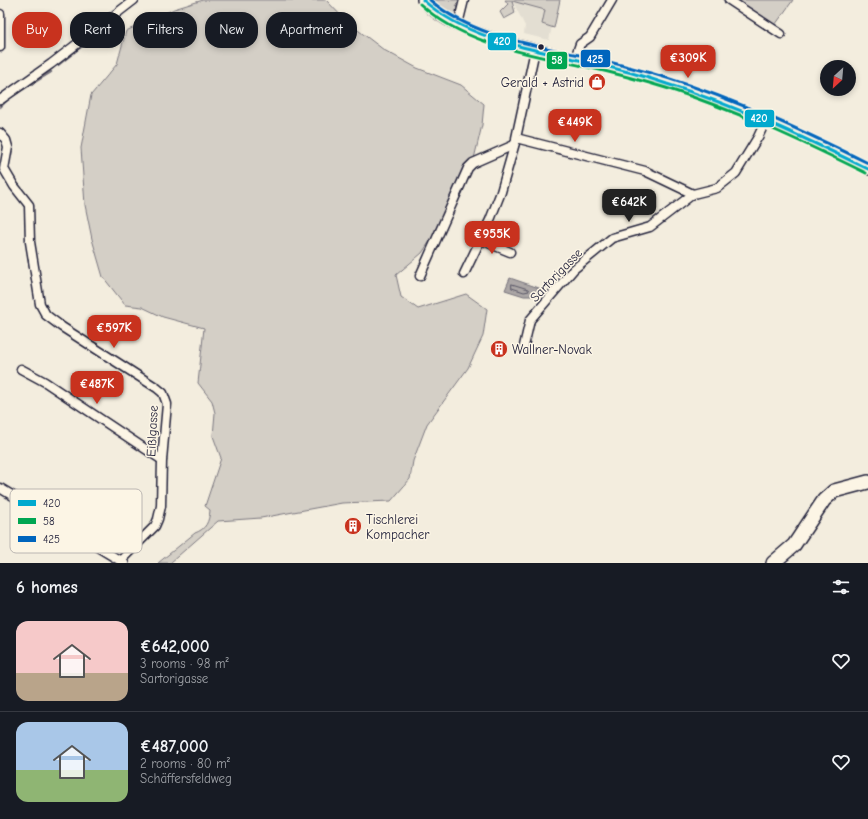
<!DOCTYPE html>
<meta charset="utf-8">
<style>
:root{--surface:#171b24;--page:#20242c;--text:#f1f3f6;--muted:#9ea1a6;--line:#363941;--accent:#c8321e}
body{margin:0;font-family:"Comic Neue",sans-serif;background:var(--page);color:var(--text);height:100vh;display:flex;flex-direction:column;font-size:15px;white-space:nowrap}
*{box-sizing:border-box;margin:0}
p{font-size:13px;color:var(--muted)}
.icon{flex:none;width:22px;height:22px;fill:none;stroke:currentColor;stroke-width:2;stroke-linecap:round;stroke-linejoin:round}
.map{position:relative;height:563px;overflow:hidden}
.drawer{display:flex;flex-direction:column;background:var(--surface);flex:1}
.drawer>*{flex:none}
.top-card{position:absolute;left:12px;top:12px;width:400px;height:36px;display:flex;gap:8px}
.needle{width:26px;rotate:206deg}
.controls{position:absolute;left:820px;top:60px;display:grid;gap:8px}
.controls a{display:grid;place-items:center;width:36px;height:36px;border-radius:50%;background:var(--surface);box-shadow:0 2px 6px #0003;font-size:20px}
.price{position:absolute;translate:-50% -34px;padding:0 9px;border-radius:8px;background:var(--accent);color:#fff;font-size:13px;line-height:26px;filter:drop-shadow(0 1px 2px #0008)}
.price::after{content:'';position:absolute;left:50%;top:24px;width:12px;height:9px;margin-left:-6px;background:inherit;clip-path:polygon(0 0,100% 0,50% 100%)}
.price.current{background:#222;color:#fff}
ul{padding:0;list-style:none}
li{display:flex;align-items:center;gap:12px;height:100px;padding:0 16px}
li+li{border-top:1px solid var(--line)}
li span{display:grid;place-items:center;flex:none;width:112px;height:80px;border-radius:12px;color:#555}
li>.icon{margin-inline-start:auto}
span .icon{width:48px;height:48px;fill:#fffc;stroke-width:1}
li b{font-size:17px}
h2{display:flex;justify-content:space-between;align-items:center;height:48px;padding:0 16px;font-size:17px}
.tag{padding:0 14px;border-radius:16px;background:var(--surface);box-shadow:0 2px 6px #0003;font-size:14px;line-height:36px}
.tag.current{background:var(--accent);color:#fff}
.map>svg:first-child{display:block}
.built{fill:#e3ded2}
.green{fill:#d4cfc6;stroke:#7b7880}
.water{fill:#aca7a6;stroke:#75727b}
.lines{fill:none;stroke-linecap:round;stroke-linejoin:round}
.shore{stroke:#595766;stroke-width:1}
.stream{stroke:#75727b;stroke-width:2.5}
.street-casing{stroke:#22223b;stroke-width:11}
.secondary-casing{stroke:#22223b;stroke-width:14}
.primary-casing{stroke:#22223b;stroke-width:16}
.street{stroke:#fcf5e5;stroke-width:8}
.secondary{stroke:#fcf5e5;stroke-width:11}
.primary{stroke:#fcf5e5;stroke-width:13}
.bus-1-casing{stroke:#fcf5e5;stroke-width:6}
.bus-2-casing{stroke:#fcf5e5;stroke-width:6}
.bus-3-casing{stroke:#fcf5e5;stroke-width:6}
.bus-1{stroke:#00a9ce;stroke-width:3}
.bus-2{stroke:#00a651;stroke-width:3}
.bus-3{stroke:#0065bd;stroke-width:3}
.bus-dot{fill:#22223b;stroke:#fcf5e5;stroke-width:1.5}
.labels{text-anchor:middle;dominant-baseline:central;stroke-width:3;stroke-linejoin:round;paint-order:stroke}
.poi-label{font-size:13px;fill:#22223b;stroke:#fcf5e5;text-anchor:start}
.street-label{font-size:13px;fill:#22223b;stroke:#fcf5e5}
.key{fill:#fcf5e5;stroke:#bbb6b2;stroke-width:1}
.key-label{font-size:11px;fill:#22223b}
.line-badge{stroke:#fcf5e5;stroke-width:1.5}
.badge-label{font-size:11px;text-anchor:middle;font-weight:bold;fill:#fff}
</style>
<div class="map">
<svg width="868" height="563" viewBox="0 0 868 563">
<rect width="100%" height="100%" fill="#f3edde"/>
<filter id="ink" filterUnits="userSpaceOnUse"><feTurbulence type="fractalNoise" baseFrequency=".025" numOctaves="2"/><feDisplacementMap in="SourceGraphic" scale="8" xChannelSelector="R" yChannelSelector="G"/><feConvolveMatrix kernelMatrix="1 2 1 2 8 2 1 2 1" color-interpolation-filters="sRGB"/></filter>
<g filter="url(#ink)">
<polygon class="built" points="512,0 558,0 549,40 524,34 525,26"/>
<g class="green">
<path d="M203,0H326L346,21L384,50L417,68L461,85L484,104L482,125L473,163L450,198L432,238L422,253L396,275L401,297L418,309L466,294L487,309L483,336L468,368L427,424L413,461L410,479L391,501L342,503L261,518L218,521L170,563H158L195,533C206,529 209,522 210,510L205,506L221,458L213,436L215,413L212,401L198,383L204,328L163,317L142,307L125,305L103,277L92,239L85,205L81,148L91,95L117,64L126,31L174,9Z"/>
<polygon points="432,0 460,0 456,4 458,13 455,16"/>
<polygon points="505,0 560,0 554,28 542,24 545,10 512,1 515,13 504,19 500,12 508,4"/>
<polygon points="729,0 793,0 773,28"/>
</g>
<polygon class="water" points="510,278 539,288 536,296 524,296 505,290"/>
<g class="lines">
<polygon class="shore" points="512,284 528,289 529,291 524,292 512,288"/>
<g class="stream">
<polyline points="58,65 103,29"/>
<polyline points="0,107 9,98 51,72"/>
</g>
<defs>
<g id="street">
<polyline points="729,0 781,34"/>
<polyline points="0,14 0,47"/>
<polyline points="458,24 464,0"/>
<polyline points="535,50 516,138 645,171 693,194"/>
<polyline points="575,58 580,44 590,37 612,0"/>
<polyline points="0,100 51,64 134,0"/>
<polyline points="0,133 6,140 8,147 4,169 14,186 29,205 30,242 40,304 46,315 62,327 157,388 163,393 167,404 162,460 161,506 158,519 155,526 121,560"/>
<polyline points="481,240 510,252"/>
<polyline points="464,274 490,220 501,192 515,143"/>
<polyline points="420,276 468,168 473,163 514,145"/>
<polyline points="524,346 530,320 574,269 612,238 650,227 693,194 717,188 736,173 758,137 766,120"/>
<polyline points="21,369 45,382 162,460"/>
<polyline points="0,488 124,563"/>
</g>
<path id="secondary" d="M423,0C456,40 559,54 609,67C648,77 687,89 725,104C774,122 821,146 868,169"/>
<polyline id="primary" points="773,563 794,545 824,500 834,491 868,482"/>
</defs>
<use href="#street" class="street-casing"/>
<use href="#secondary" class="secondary-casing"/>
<use href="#primary" class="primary-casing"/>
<use href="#street" class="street"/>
<use href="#secondary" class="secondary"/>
<use href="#primary" class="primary"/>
<defs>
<path id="bus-1" d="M423,0C468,40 531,49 588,62C615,68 641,75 667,84C737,106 803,137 868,169"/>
<path id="bus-2" d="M420,4C465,45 529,54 587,67C614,73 640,80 666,88C735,110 801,141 866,173"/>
<path id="bus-3" d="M430,0C472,37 535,45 588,57C615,63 641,70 667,78C737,100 803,131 868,163"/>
</defs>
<use href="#bus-1" class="bus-1-casing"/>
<use href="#bus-2" class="bus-2-casing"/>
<use href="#bus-3" class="bus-3-casing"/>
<use href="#bus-1" class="bus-1"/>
<use href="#bus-2" class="bus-2"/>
<use href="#bus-3" class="bus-3"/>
</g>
</g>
<defs>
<symbol id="shop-disc" viewBox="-11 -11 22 22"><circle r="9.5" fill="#c8321e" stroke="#fcf5e5"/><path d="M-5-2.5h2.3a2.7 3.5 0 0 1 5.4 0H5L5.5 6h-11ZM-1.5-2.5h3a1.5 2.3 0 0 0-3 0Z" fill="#fff"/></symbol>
<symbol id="building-disc" viewBox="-11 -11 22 22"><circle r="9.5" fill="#c8321e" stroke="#fcf5e5"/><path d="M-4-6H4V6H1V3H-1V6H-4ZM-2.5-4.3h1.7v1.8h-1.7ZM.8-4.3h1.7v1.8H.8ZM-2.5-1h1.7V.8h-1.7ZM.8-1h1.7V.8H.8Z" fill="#fff"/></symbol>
</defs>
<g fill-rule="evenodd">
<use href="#shop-disc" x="587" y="72" width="20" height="20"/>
<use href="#building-disc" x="489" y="339" width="20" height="20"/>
<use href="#building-disc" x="343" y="516" width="20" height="20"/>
</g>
<circle class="bus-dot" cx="541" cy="47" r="3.5"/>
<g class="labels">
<g class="poi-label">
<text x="584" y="82" text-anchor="end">Gerald + Astrid</text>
<text x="512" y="349">Wallner-Novak</text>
<text x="366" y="519">Tischlerei<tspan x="366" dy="15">Kompacher</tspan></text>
</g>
<g class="street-label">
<text transform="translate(556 275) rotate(-46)">Sartorigasse</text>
<text transform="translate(152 431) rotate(-87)">Eißlgasse</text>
</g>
</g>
<rect x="10" y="489" width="132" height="64" rx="6" class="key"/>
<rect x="18" y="500" width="18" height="6" fill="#00a9ce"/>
<rect x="18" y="518" width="18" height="6" fill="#00a651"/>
<rect x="18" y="536" width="18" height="6" fill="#0065bd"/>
<g class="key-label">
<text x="43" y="507">420</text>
<text x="43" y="525">58</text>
<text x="43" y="543">425</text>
</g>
<g class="line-badge">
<rect x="487" y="32" width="30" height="19" rx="4" fill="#00a9ce"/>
<rect x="580" y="49" width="31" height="19" rx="4" fill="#0065bd"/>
<rect x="546" y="51" width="22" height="19" rx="4" fill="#00a651"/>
<rect x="744" y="109" width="31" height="19" rx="4" fill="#00a9ce"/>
</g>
<g class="badge-label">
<text x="502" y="45">420</text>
<text x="595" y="63">425</text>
<text x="557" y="64">58</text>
<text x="759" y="122">420</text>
</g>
</svg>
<div class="controls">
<a><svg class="needle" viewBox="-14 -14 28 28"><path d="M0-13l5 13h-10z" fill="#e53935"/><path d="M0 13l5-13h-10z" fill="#9ea1a6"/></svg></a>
</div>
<b class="price" style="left:688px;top:79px">€309K</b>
<b class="price" style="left:575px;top:143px">€449K</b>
<b class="price current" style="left:629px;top:223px">€642K</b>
<b class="price" style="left:492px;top:255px">€955K</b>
<b class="price" style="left:114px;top:349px">€597K</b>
<b class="price" style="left:97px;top:405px">€487K</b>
<div class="top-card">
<a class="tag current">Buy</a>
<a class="tag">Rent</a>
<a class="tag">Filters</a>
<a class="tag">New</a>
<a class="tag">Apartment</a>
</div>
</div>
<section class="drawer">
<h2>6 homes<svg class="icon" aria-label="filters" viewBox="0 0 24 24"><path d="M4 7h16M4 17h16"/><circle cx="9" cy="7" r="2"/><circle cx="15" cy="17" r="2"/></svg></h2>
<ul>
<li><span style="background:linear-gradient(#f6c9c9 65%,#b9a48a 0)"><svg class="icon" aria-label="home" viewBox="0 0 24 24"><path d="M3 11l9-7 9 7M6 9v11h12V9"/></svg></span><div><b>€642,000</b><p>3 rooms · 98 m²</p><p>Sartorigasse</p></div><svg class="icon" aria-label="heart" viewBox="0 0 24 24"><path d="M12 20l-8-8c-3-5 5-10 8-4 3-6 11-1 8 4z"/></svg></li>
<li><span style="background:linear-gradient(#a9c7e8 60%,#8fb573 0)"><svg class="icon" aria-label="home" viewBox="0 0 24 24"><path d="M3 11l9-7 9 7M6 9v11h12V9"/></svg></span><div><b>€487,000</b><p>2 rooms · 80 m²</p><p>Schäffersfeldweg</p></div><svg class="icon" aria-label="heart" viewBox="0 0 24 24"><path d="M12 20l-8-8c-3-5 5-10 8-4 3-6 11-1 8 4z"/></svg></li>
</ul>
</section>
